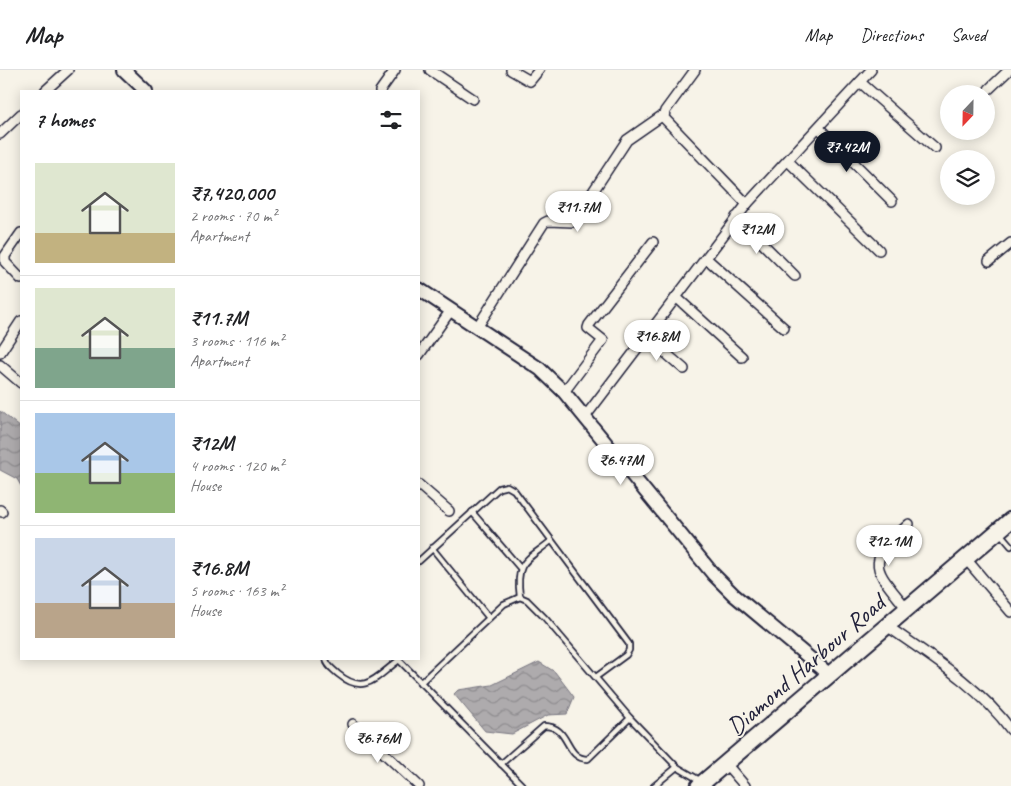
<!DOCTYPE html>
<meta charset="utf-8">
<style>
:root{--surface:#fff;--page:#f6f6f6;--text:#202124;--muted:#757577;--line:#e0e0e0;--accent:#111827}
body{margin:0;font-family:Caveat,sans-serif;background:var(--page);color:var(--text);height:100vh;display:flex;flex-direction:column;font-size:19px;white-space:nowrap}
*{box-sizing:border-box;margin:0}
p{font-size:16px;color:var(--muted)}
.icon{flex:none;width:28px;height:28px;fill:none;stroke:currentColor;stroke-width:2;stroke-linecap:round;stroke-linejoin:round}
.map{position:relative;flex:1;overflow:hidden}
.sheet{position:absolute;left:20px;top:20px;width:400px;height:570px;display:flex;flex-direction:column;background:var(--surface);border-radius:0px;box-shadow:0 2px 12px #0003}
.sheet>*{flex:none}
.needle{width:32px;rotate:202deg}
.fabs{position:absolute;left:940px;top:15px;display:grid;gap:10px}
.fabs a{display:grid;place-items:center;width:55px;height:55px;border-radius:50%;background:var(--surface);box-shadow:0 2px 12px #0003;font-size:25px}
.price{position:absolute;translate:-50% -42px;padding:0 11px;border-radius:18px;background:#fff;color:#222;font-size:16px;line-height:32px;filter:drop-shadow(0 1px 2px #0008)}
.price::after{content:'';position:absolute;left:50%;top:30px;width:15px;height:11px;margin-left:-8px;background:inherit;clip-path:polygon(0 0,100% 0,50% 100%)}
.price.current{background:var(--accent);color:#fff}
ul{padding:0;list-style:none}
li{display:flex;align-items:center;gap:15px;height:125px;padding:0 15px}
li+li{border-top:1px solid var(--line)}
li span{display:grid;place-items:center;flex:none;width:140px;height:100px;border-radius:0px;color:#555}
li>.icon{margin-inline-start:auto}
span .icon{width:60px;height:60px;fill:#fffc;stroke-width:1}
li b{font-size:21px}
h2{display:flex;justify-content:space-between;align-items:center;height:60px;padding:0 15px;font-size:21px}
header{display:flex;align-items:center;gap:30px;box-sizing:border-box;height:70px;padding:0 25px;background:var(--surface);border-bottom:1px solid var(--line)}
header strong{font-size:24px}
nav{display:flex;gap:28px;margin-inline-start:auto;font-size:18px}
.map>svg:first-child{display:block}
.water{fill:url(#water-waves);stroke:#76747f}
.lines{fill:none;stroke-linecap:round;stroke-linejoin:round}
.service-casing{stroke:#22223b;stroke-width:8}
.minor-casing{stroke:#22223b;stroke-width:12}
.secondary-casing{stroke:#22223b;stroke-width:16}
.trunk-casing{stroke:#22223b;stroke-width:19}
.service{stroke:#f7f3e8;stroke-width:4.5}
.minor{stroke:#f7f3e8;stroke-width:9}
.secondary{stroke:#f7f3e8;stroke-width:12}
.trunk{stroke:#f7f3e8;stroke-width:15}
.labels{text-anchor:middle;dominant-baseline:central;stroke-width:4;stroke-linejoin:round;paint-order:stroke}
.street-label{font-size:25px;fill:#22223b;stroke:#f7f3e8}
</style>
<header>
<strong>Map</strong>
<nav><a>Map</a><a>Directions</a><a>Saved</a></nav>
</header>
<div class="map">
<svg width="1011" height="716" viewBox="0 0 1011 716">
<defs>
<pattern id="water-waves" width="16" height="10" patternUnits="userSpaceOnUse" patternTransform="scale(1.25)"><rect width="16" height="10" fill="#aeabad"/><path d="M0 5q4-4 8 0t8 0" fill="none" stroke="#8d8b8e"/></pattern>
</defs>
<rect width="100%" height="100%" fill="#f7f3e8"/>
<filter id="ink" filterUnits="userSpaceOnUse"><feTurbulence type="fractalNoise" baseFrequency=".02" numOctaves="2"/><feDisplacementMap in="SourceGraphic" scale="10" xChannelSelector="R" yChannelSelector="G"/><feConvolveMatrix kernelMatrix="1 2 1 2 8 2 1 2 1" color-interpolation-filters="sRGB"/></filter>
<g filter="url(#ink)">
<g class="water">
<polygon points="0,341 21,358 21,416 17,409 0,400"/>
<polygon points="539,592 555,602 574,627 567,644 548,645 512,664 485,661 454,624 458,620 492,615"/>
</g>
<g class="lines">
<defs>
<g id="service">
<polyline points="472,442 520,498"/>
<polyline points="999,462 1011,476"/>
<polyline points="432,478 489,548"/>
<polyline points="419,491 499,418 507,416 514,420 629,574 629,580 626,585 596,607"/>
<path d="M520,527C515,491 526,491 551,471"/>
<path d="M326,589C327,596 333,599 338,604C365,626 376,607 399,590"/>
<polyline points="398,589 523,716"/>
<polyline points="420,613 504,534 520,527 527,530 545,548 630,648 677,697 701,711"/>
<path d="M501,694L544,656C571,656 564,689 588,689L630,648"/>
<polyline points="654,716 677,697"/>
</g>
<g id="minor">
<polyline points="430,0 473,29"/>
<polyline points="511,0 530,11 539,0"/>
<polyline points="860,12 935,78"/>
<polyline points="989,19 1009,0"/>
<polyline points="45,21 68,0"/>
<polyline points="380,21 395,0"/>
<polyline points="819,58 892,131"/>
<polyline points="0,64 21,44"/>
<polyline points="788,91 879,180"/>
<polyline points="747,134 871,0"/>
<polyline points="736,147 795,206"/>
<polyline points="21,163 5,186 5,192 21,209"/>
<polyline points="706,188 784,258"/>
<polyline points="989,191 1011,173"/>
<polyline points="676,227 742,287"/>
<polyline points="478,256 544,153 548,151 573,152 627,70 663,45"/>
<polyline points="646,266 684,299"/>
<polyline points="0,283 21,251"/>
<polyline points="419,285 451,240"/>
<polyline points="0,295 21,313"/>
<polyline points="564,322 603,270 588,258 589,255 653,172"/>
<polyline points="585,347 747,134 664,48 665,41 695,0"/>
<polyline points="419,415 449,441"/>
<polyline points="0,440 2,442"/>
<polyline points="966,489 1011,542"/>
<path d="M907,539C873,496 864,494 909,454"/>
<path d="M887,556C930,586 980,617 1011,660"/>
<polyline points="353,654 419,716"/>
<polyline points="726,694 745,716"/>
</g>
<g id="secondary">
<polyline points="124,0 146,21"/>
<polyline points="419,219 540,299 564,322 713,504 734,525 830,605"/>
</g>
<polyline id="trunk" points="699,716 1011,450"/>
</defs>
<use href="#service" class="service-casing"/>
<use href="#minor" class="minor-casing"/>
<use href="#secondary" class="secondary-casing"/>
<use href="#trunk" class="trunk-casing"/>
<use href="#service" class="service"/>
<use href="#minor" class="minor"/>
<use href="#secondary" class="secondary"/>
<use href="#trunk" class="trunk"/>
</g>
</g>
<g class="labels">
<g class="street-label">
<text transform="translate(806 595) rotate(-41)">Diamond Harbour Road</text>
</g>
</g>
</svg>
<div class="fabs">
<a><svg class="needle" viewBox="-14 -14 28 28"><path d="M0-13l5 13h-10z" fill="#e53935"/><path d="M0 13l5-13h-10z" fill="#757577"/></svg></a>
<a><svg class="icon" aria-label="layers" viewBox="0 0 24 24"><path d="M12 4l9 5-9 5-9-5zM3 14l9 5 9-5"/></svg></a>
</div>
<b class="price current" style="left:847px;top:103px">₹7.42M</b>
<b class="price" style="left:578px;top:163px">₹11.7M</b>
<b class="price" style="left:757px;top:185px">₹12M</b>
<b class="price" style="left:657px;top:292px">₹16.8M</b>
<b class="price" style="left:621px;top:416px">₹6.47M</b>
<b class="price" style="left:889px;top:497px">₹12.1M</b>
<b class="price" style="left:378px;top:694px">₹6.76M</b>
<section class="sheet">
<h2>7 homes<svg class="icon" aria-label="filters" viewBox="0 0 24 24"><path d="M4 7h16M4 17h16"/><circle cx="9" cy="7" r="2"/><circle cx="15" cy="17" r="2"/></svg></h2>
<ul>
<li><span style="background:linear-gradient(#dfe7d0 70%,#c2b280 0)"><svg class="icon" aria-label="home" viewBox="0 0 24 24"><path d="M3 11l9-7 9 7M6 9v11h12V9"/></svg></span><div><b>₹7,420,000</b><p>2 rooms · 70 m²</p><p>Apartment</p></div></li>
<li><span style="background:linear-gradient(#dfe7d0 60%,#7fa58c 0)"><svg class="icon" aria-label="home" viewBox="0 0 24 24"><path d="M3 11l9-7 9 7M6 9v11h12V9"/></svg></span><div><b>₹11.7M</b><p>3 rooms · 116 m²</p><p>Apartment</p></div></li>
<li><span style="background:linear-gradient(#a9c7e8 60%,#8fb573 0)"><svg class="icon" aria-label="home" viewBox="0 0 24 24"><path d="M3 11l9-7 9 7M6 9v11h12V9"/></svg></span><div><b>₹12M</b><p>4 rooms · 120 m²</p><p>House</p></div></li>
<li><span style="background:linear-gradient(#c9d6e8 65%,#b9a48a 0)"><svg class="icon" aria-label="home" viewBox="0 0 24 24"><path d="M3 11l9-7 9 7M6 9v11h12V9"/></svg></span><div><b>₹16.8M</b><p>5 rooms · 163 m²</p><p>House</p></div></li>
</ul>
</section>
</div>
